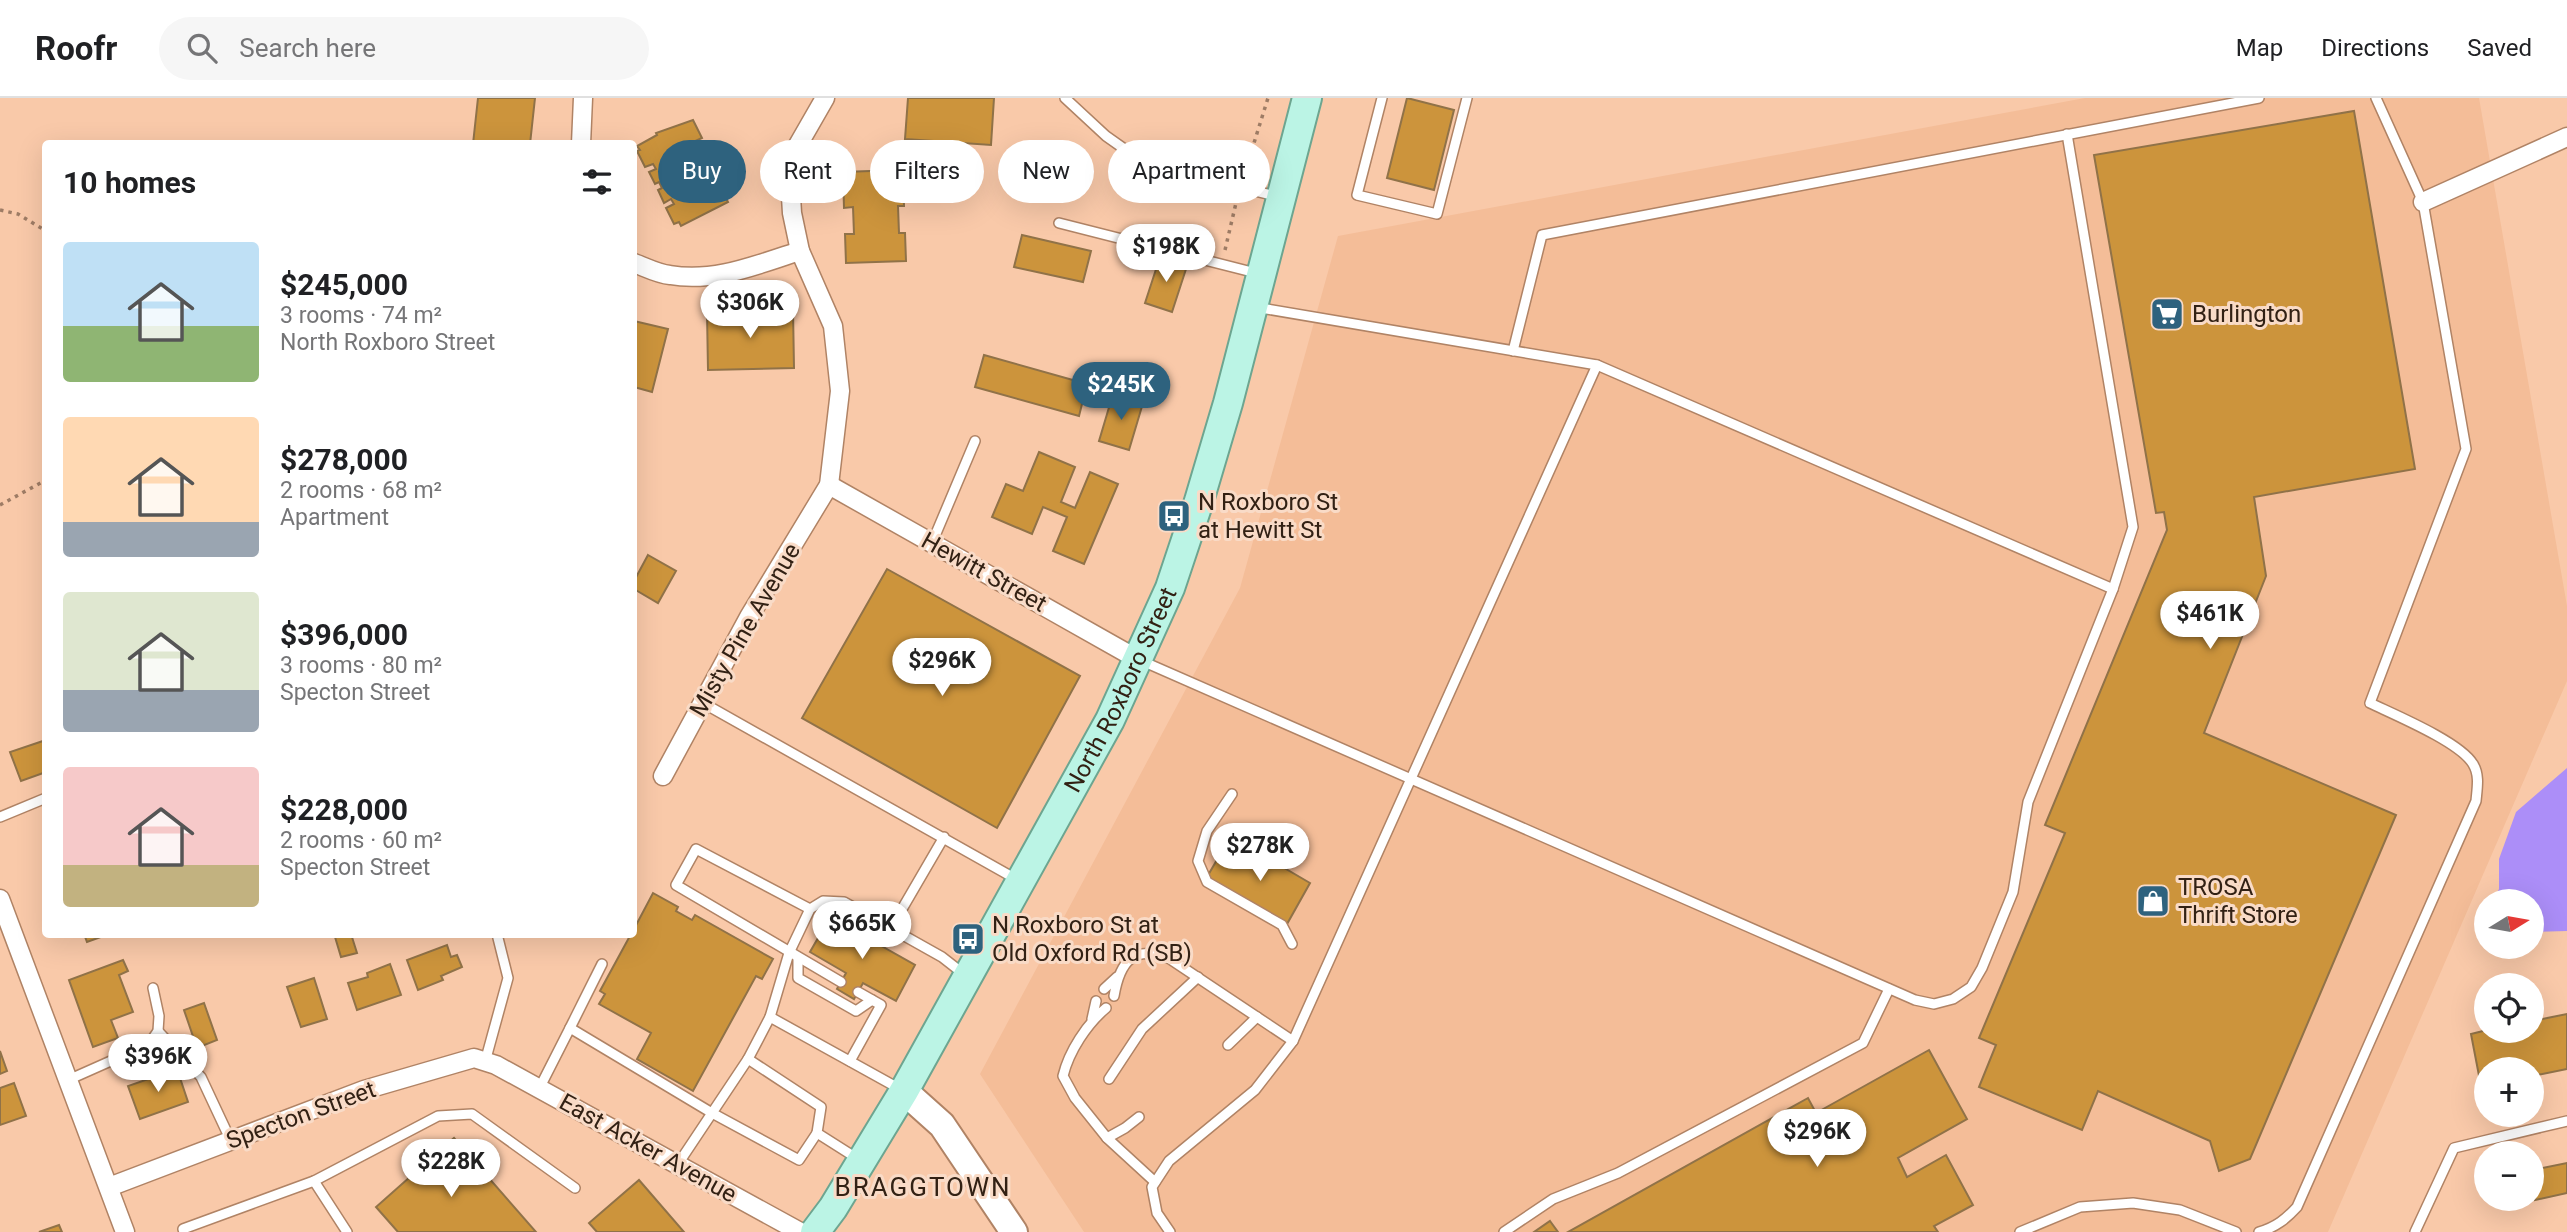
<!DOCTYPE html>
<meta charset="utf-8">
<style>
:root{--surface:#fff;--page:#f6f6f6;--text:#202124;--muted:#757577;--line:#e0e0e0;--accent:#2e627e}
body{margin:0;font-family:Roboto,sans-serif;background:var(--page);color:var(--text);height:100vh;display:flex;flex-direction:column;font-size:26px;white-space:nowrap}
*{box-sizing:border-box;margin:0}
p{font-size:23px;color:var(--muted)}
.icon{flex:none;width:38px;height:38px;fill:none;stroke:currentColor;stroke-width:2;stroke-linecap:round;stroke-linejoin:round}
.map{position:relative;flex:1;overflow:hidden}
.details{position:absolute;left:42px;top:42px;width:595px;height:798px;display:flex;flex-direction:column;background:var(--surface);border-radius:7px;box-shadow:0 7px 28px #0002}
.details>*{flex:none}
.hud{position:absolute;left:658px;top:42px;width:665px;height:63px;display:flex;gap:14px}
.needle{width:46px;rotate:79deg}
.controls{position:absolute;left:2474px;top:791px;display:grid;gap:14px}
.controls a{display:grid;place-items:center;width:70px;height:70px;border-radius:50%;background:var(--surface);box-shadow:0 7px 28px #0002;font-size:35px}
.price{position:absolute;translate:-50% -60px;padding:0 16px;border-radius:24px;background:#fff;color:#222;font-size:23px;line-height:46px;filter:drop-shadow(0 2px 4px #0008)}
.price::after{content:'';position:absolute;left:50%;top:42px;width:21px;height:16px;margin-left:-10px;background:inherit;clip-path:polygon(0 0,100% 0,50% 100%)}
.price.selected{background:var(--accent);color:#fff}
ul{padding:0;list-style:none}
li{display:flex;align-items:center;gap:21px;height:175px;padding:0 21px}
li span{display:grid;place-items:center;flex:none;width:196px;height:140px;border-radius:7px;color:#555}
li>.icon{margin-inline-start:auto}
span .icon{width:84px;height:84px;fill:#fffc;stroke-width:1}
li b{font-size:30px}
h2{display:flex;justify-content:space-between;align-items:center;height:84px;padding:0 21px;font-size:30px}
.pill{padding:0 24px;border-radius:32px;background:var(--surface);box-shadow:0 7px 28px #0002;font-size:24px;line-height:63px}
.pill.selected{background:var(--accent);color:#fff}
header{display:flex;align-items:center;gap:42px;box-sizing:border-box;height:98px;padding:0 35px;background:var(--surface);border-bottom:2px solid var(--line)}
header strong{font-size:33px}
nav{display:flex;gap:38px;margin-inline-start:auto;font-size:24px}
.search{width:490px;height:63px;background:var(--page);display:flex;align-items:center;gap:18px;box-sizing:border-box;padding:0 24px;border-radius:38px;color:var(--muted);font-size:26px}
.map>svg:first-child{display:block}
.built{fill:#f4bd98}
.water{fill:#ac8ef8}
.building{fill:#cc943c;stroke:#907248;stroke-width:2}
.lines{fill:none;stroke-linecap:round;stroke-linejoin:round}
.lane-casing{stroke:#b08365;stroke-width:12}
.street-casing{stroke:#b08365;stroke-width:21}
.secondary-casing{stroke:#b08365;stroke-width:30}
.primary-casing{stroke:#6da590;stroke-width:32}
.path{stroke:#9e7c65;stroke-width:3.5;stroke-dasharray:3.5 5;stroke-linecap:butt}
.lane{stroke:#fff;stroke-width:9}
.street{stroke:#fff;stroke-width:18}
.secondary{stroke:#fff;stroke-width:26}
.primary{stroke:#bbf4e5;stroke-width:28}
.labels{text-anchor:middle;dominant-baseline:central;stroke-width:6;stroke-linejoin:round;paint-order:stroke}
.poi-label{font-size:24px;fill:#322114;stroke:#f9dbc7;text-anchor:start}
.street-label{font-size:24px;fill:#322114;stroke:#f9dbc7}
.neighbourhood-label{font-size:26px;letter-spacing:2px;fill:#322114;stroke:#f9dbc7}
</style>
<header>
<strong>Roofr</strong>
<div class="search"><svg class="icon" aria-label="search" viewBox="0 0 24 24"><circle cx="10" cy="10" r="6"/><path d="M15 15l6 6"/></svg>Search here</div>
<nav><a>Map</a><a>Directions</a><a>Saved</a></nav>
</header>
<div class="map">
<svg width="2567" height="1134" viewBox="0 0 2567 1134">
<rect width="100%" height="100%" fill="#f9c9a9"/>
<polygon class="built" points="2085,0 2479,0 2567,508 2567,583 2328,1134 1084,1134 980,976 1240,490 1338,138"/>
<polygon class="water" points="2567,670 2567,833 2532,834 2532,803 2493,803 2499,791 2499,761 2516,714"/>
<g class="building">
<polygon points="478,0 535,0 530,46 473,46"/>
<polygon points="908,0 994,0 991,47 905,41"/>
<polygon points="1407,0 1454,12 1434,92 1387,80"/>
<polygon points="2354,13 2415,371 2254,399 2266,478 2204,635 2396,717 2250,1061 2219,1073 2210,1043 2098,993 2082,1032 1979,989 1996,947 1979,940 2065,735 2045,727 2167,432 2164,414 2156,415 2094,57"/>
<polygon points="693,22 702,40 693,44 695,49 704,44 711,57 707,60 709,65 714,63 720,75 712,79 715,84 723,79 731,95 725,98 728,104 681,128 679,124 674,126 666,110 674,106 671,101 664,105 658,92 662,90 659,84 655,86 649,74 656,71 653,66 645,69 637,53 640,52 637,48 657,37 656,35"/>
<polygon points="898,72 903,72 904,108 898,108 899,135 905,135 906,163 846,165 845,136 854,136 853,109 844,110 843,74"/>
<polygon points="1022,137 1091,153 1083,184 1014,169"/>
<polygon points="1160,159 1187,168 1172,214 1145,205"/>
<polygon points="793,212 794,270 708,272 707,214"/>
<polygon points="634,223 668,231 652,294 634,289"/>
<polygon points="984,257 1087,286 1079,318 975,289"/>
<polygon points="1113,296 1143,305 1129,352 1099,343"/>
<polygon points="1039,354 1075,369 1061,404 1075,410 1090,374 1118,386 1084,466 1053,453 1067,419 1043,409 1032,436 992,419 1006,386 1023,393"/>
<polygon points="648,457 676,473 658,505 634,491 634,483"/>
<polygon points="887,471 1080,578 997,730 802,620"/>
<polygon points="46,642 46,674 21,683 10,654"/>
<polygon points="1225,748 1252,764 1257,754 1310,785 1287,826 1207,779"/>
<polygon points="653,795 678,809 676,813 692,822 695,817 773,861 762,881 756,878 693,993 637,961 651,935 599,906 605,896 600,893 631,836 634,836 634,831"/>
<polygon points="830,819 915,867 896,903 863,885 854,901 837,891 846,875 810,854"/>
<polygon points="84,836 109,836 87,844"/>
<polygon points="344,836 351,836 357,855 341,859 335,839"/>
<polygon points="447,847 451,859 457,857 462,869 441,878 443,882 418,892 407,862"/>
<polygon points="123,862 128,873 119,877 133,914 111,922 118,940 93,949 69,882"/>
<polygon points="390,866 401,897 357,912 348,885 368,879 367,875"/>
<polygon points="314,880 327,921 301,929 287,889"/>
<polygon points="204,905 217,942 197,950 184,912"/>
<polygon points="2567,916 2567,971 2532,978 2532,971 2487,971 2487,987 2481,988 2471,936 2487,932 2532,933 2532,923"/>
<polygon points="1929,952 1967,1021 1898,1060 1907,1079 1946,1057 1973,1107 1934,1128 1938,1134 1568,1134 1808,1000 1816,1015"/>
<polygon points="0,953 7,973 0,976"/>
<polygon points="177,971 188,1004 140,1021 128,988"/>
<polygon points="14,985 26,1018 0,1027 0,990"/>
<polygon points="454,1040 536,1134 398,1134 376,1109"/>
<polygon points="2567,1065 2567,1095 2535,1102 2532,1072"/>
<polygon points="639,1082 684,1134 597,1134 589,1125"/>
<polygon points="1550,1123 1558,1134 1534,1134"/>
<polygon points="59,1127 62,1134 39,1134"/>
</g>
<g class="lines">
<defs>
<g id="lane">
<polyline points="1065,0 1106,38 1147,67 1276,98"/>
<polyline points="1382,0 1357,97 1437,116 1467,0"/>
<polyline points="1059,125 1256,175"/>
<polyline points="1255,209 1597,267 2113,491"/>
<polyline points="1513,253 1542,137 2259,0"/>
<polyline points="932,445 975,343"/>
<polyline points="1142,563 1915,902 1934,906 1953,901 1971,889 1982,870 2013,794 2028,704 2113,491 2133,429 2067,36"/>
<polyline points="703,605 1016,781"/>
<polyline points="1232,696 1207,733 1198,763 1207,784 1282,827 1292,846"/>
<polyline points="0,719 46,700"/>
<polyline points="810,811 696,751 676,787 841,884"/>
<polyline points="891,830 944,739"/>
<polyline points="798,860 798,880 856,913 872,902"/>
<polyline points="1104,891 1117,879"/>
<path d="M1114,898C1120,863 1134,846 1170,861L1293,943"/>
<path d="M1106,910C1087,926 1069,953 1063,978L1075,1000L1107,1040L1125,1030L1139,1019"/>
<polyline points="770,919 900,991"/>
<polyline points="1092,921 1096,903"/>
<polyline points="570,930 602,866"/>
<polyline points="158,933 201,979 231,1043"/>
<polyline points="1228,947 1257,919"/>
<polyline points="748,961 821,1009 817,1035 858,1061"/>
<polyline points="850,963 881,907 858,894"/>
<polyline points="485,964 508,880 497,836"/>
<polyline points="1109,981 1142,931 1198,879"/>
<polyline points="68,982 149,946 158,933 159,918 153,890"/>
<polyline points="539,991 570,930 712,1015 799,1062 817,1035"/>
<polyline points="1107,1040 1155,1084"/>
<polyline points="678,1066 748,961 770,919 789,855 810,811 823,803 844,804 942,859 965,877"/>
<polyline points="314,1083 347,1134"/>
<polyline points="184,1134 183,1131 314,1083 438,1018 472,1016 575,1090"/>
<polyline points="1170,1134 1157,1115 1152,1089 1169,1063 1255,992 1293,943 1597,267"/>
<polyline points="1504,1134 1553,1101 1618,1075 1863,945 1889,891"/>
<polyline points="2020,1134 2080,1109 2133,1105 2180,1112 2236,1134"/>
<path d="M2259,1134C2276,1129 2286,1121 2297,1109L2476,703C2477,691 2480,677 2473,666C2460,644 2395,617 2370,605L2466,351L2423,104L2376,0"/>
<polyline points="2415,1134 2454,1050 2567,1023"/>
</g>
<g id="street">
<polyline points="581,46 583,0"/>
<polyline points="2423,104 2567,39"/>
<path d="M634,165C645,169 658,176 670,177C715,185 758,166 800,153"/>
<polyline points="829,387 1139,562"/>
<polyline points="663,678 749,519 829,387 840,293 833,228 800,153 792,115 790,82 794,54 825,0"/>
<polyline points="0,801 125,1134"/>
<polyline points="109,1089 364,992 474,960 496,967 800,1134"/>
</g>
<polyline id="secondary" points="904,993 942,1027 1014,1134"/>
<g id="primary">
<path id="s1" d="M815,1134L833,1110L904,993L1110,622L1170,490L1199,403L1228,305L1307,0"/>
</g>
</defs>
<use href="#lane" class="lane-casing"/>
<use href="#street" class="street-casing"/>
<use href="#secondary" class="secondary-casing"/>
<use href="#primary" class="primary-casing"/>
<g class="path">
<polyline points="1244,77 1268,0"/>
<polyline points="0,112 18,116 46,133"/>
<polyline points="1225,152 1236,105"/>
<polyline points="0,407 46,382"/>
</g>
<use href="#lane" class="lane"/>
<use href="#street" class="street"/>
<use href="#secondary" class="secondary"/>
<use href="#primary" class="primary"/>
</g>
<defs>
<symbol id="supermarket-square" viewBox="-11 -11 22 22"><rect x="-9" y="-9" width="18" height="18" rx="4" fill="#2e627e" stroke="#f9dbc7"/><path d="M-6-5.5h2.5l.6 2H6L4.5 2H-2.5L-4.4-4H-6ZM-1.5 3.2a1.3 1.3 0 1 0 .1 0ZM3 3.2a1.3 1.3 0 1 0 .1 0Z" fill="#fff"/></symbol>
<symbol id="bus-square" viewBox="-11 -11 22 22"><rect x="-9" y="-9" width="18" height="18" rx="4" fill="#2e627e" stroke="#f9dbc7"/><path d="M-5-6H5V4H4V6H2V4H-2V6H-4V4H-5ZM-3.5-4V0h7V-4ZM-3.5 1.2v1.5H-2V1.2ZM2 1.2v1.5H3.5V1.2Z" fill="#fff"/></symbol>
<symbol id="shop-square" viewBox="-11 -11 22 22"><rect x="-9" y="-9" width="18" height="18" rx="4" fill="#2e627e" stroke="#f9dbc7"/><path d="M-5-2.5h2.3a2.7 3.5 0 0 1 5.4 0H5L5.5 6h-11ZM-1.5-2.5h3a1.5 2.3 0 0 0-3 0Z" fill="#fff"/></symbol>
</defs>
<g fill-rule="evenodd">
<use href="#supermarket-square" x="2148" y="197" width="38" height="38"/>
<use href="#bus-square" x="1155" y="399" width="38" height="38"/>
<use href="#shop-square" x="2134" y="784" width="38" height="38"/>
<use href="#bus-square" x="949" y="822" width="38" height="38"/>
</g>
<g class="labels">
<g class="poi-label">
<text x="2192" y="216">Burlington</text>
<text x="1198" y="404">N Roxboro St<tspan x="1198" dy="28">at Hewitt St</tspan></text>
<text x="2178" y="789">TROSA<tspan x="2178" dy="28">Thrift Store</tspan></text>
<text x="992" y="827">N Roxboro St at<tspan x="992" dy="28">Old Oxford Rd (SB)</tspan></text>
</g>
<g class="street-label">
<text transform="translate(984 474) rotate(29)">Hewitt Street</text>
<text transform="translate(745 532) rotate(-60)">Misty Pine Avenue</text>
<text stroke="none"><textPath href="#s1" startOffset="623">North Roxboro Street</textPath></text>
<text transform="translate(301 1017) rotate(-20)">Specton Street</text>
<text transform="translate(648 1050) rotate(29)">East Acker Avenue</text>
</g>
<g class="neighbourhood-label">
<text x="923" y="1089">BRAGGTOWN</text>
</g>
</g>
</svg>
<div class="controls">
<a><svg class="needle" viewBox="-14 -14 28 28"><path d="M0-13l5 13h-10z" fill="#e53935"/><path d="M0 13l5-13h-10z" fill="#757577"/></svg></a>
<a><svg class="icon" aria-label="locate" viewBox="0 0 24 24"><circle cx="12" cy="12" r="6"/><path d="M12 2v4M12 18v4M2 12h4M18 12h4"/></svg></a>
<a>+</a>
<a>−</a>
</div>
<b class="price" style="left:1166px;top:186px">$198K</b>
<b class="price" style="left:750px;top:242px">$306K</b>
<b class="price selected" style="left:1121px;top:324px">$245K</b>
<b class="price" style="left:2210px;top:553px">$461K</b>
<b class="price" style="left:942px;top:600px">$296K</b>
<b class="price" style="left:1260px;top:785px">$278K</b>
<b class="price" style="left:862px;top:863px">$665K</b>
<b class="price" style="left:158px;top:996px">$396K</b>
<b class="price" style="left:1817px;top:1071px">$296K</b>
<b class="price" style="left:451px;top:1101px">$228K</b>
<div class="hud">
<a class="pill selected">Buy</a>
<a class="pill">Rent</a>
<a class="pill">Filters</a>
<a class="pill">New</a>
<a class="pill">Apartment</a>
</div>
<section class="details">
<h2>10 homes<svg class="icon" aria-label="filters" viewBox="0 0 24 24"><path d="M4 7h16M4 17h16"/><circle cx="9" cy="7" r="2"/><circle cx="15" cy="17" r="2"/></svg></h2>
<ul>
<li><span style="background:linear-gradient(#bfe0f5 60%,#8fb573 0)"><svg class="icon" aria-label="home" viewBox="0 0 24 24"><path d="M3 11l9-7 9 7M6 9v11h12V9"/></svg></span><div><b>$245,000</b><p>3 rooms · 74 m²</p><p>North Roxboro Street</p></div></li>
<li><span style="background:linear-gradient(#ffd9b3 75%,#9aa5b1 0)"><svg class="icon" aria-label="home" viewBox="0 0 24 24"><path d="M3 11l9-7 9 7M6 9v11h12V9"/></svg></span><div><b>$278,000</b><p>2 rooms · 68 m²</p><p>Apartment</p></div></li>
<li><span style="background:linear-gradient(#dfe7d0 70%,#9aa5b1 0)"><svg class="icon" aria-label="home" viewBox="0 0 24 24"><path d="M3 11l9-7 9 7M6 9v11h12V9"/></svg></span><div><b>$396,000</b><p>3 rooms · 80 m²</p><p>Specton Street</p></div></li>
<li><span style="background:linear-gradient(#f6c9c9 70%,#c2b280 0)"><svg class="icon" aria-label="home" viewBox="0 0 24 24"><path d="M3 11l9-7 9 7M6 9v11h12V9"/></svg></span><div><b>$228,000</b><p>2 rooms · 60 m²</p><p>Specton Street</p></div></li>
</ul>
</section>
</div>
